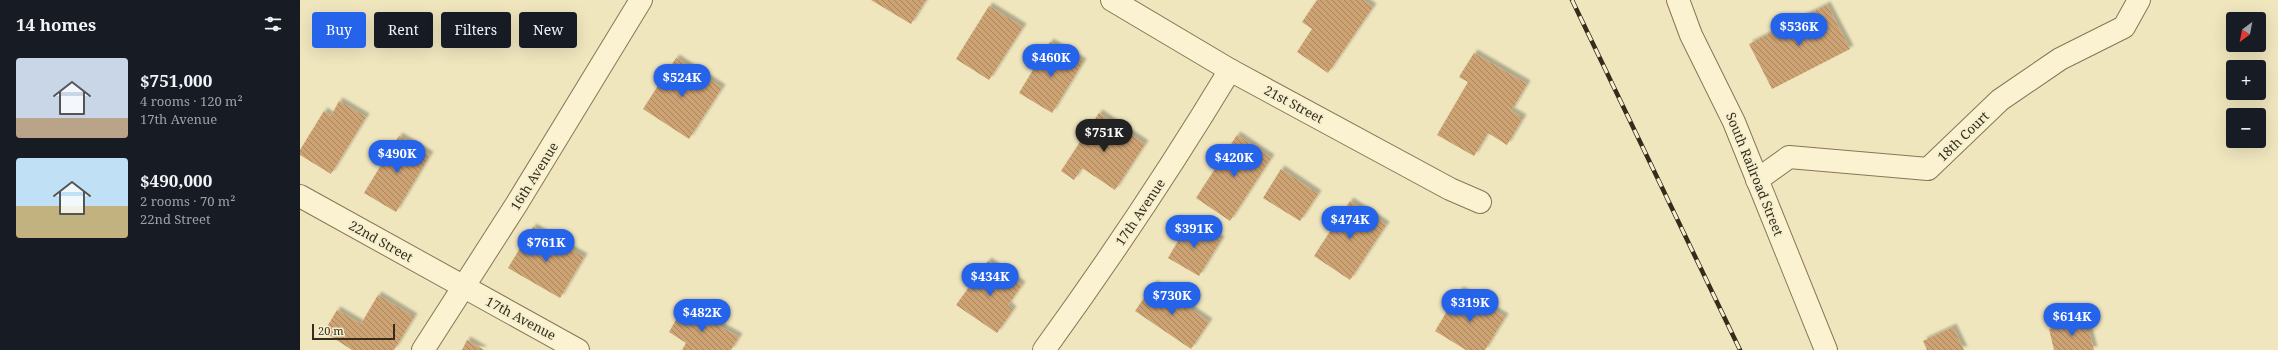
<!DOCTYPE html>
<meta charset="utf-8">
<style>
:root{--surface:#171b24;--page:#20242c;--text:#f1f3f6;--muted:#9ea1a6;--accent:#2563eb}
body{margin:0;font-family:"Noto Serif",serif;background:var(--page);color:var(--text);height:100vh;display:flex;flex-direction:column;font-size:15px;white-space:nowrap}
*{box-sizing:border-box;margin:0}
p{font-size:13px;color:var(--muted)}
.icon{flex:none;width:22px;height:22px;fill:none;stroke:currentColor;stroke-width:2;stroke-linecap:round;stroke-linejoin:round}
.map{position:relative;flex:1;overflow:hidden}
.panel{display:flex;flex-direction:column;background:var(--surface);width:300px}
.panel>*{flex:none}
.hud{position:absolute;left:12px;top:12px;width:380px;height:36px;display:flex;gap:8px}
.needle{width:26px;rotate:212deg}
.fabs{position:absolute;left:1926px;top:12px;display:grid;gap:8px}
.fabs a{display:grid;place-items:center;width:40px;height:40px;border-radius:4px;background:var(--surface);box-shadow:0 4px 16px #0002;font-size:20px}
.scale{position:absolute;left:12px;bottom:10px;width:83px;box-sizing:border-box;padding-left:4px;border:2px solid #362c1c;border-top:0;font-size:11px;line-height:14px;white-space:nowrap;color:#362c1c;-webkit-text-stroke:3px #f6efce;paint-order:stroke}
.price{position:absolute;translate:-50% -34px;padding:0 9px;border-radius:14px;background:var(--accent);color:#fff;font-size:13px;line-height:26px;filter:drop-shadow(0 1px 2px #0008)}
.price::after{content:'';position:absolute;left:50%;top:24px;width:12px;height:9px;margin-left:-6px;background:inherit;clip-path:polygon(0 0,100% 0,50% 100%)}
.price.selected{background:#222;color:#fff}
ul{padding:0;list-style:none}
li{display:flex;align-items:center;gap:12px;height:100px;padding:0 16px}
li span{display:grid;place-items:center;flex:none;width:112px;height:80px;border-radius:4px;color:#555}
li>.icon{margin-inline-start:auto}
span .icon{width:48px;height:48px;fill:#fffc;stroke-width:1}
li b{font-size:17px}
h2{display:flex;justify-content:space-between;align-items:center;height:48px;padding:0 16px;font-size:17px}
.tag{padding:0 14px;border-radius:4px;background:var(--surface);box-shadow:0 4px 16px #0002;font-size:14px;line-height:36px}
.tag.selected{background:var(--accent);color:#fff}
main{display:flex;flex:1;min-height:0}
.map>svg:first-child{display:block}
.building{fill:url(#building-back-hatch);filter:url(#shadow)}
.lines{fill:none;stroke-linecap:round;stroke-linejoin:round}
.minor-casing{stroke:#887656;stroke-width:24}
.tertiary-casing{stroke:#887656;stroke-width:24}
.minor{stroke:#faf2d1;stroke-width:22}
.tertiary{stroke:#faf2d1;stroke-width:22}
.rail-casing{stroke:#362c1c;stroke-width:4.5}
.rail{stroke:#f6efce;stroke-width:3;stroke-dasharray:9;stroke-linecap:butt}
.labels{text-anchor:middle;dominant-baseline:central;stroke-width:4;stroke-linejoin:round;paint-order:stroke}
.street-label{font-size:13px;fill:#362c1c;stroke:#f6efce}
</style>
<main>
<section class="panel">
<h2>14 homes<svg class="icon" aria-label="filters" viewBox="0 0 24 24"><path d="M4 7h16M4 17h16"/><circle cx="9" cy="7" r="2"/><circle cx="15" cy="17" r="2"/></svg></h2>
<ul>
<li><span style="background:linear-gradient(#c9d6e8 75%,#b9a48a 0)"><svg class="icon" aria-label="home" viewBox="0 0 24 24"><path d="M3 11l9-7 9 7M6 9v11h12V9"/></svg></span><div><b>$751,000</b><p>4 rooms · 120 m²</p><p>17th Avenue</p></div></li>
<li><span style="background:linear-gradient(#bfe0f5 60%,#c2b280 0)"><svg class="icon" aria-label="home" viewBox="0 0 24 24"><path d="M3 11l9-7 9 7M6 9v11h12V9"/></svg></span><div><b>$490,000</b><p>2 rooms · 70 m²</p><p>22nd Street</p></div></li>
</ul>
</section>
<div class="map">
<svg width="1978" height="350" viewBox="0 0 1978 350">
<defs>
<pattern id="building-back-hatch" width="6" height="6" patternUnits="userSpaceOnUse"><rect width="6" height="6" fill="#cea373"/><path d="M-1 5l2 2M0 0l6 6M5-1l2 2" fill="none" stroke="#a8855e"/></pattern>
<filter id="shadow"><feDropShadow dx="3.5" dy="-3.5" stdDeviation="1" flood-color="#0004"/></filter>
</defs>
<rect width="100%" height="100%" fill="#efe6be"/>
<g class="building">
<polygon points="571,0 626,0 611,24"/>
<polygon points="1017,0 1063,0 1073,7 1028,73 997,52 1012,29 1002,22"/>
<polygon points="1527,5 1550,49 1472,89 1449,44"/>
<polygon points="689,6 723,27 689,80 656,59"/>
<polygon points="750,42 783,62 752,113 719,93"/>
<polygon points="1174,53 1227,84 1211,111 1223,118 1207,145 1188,133 1174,156 1137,135 1168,82 1159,77"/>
<polygon points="376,58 422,88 389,139 343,109"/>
<polygon points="39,101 66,117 31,174 0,155 0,150 24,111 31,116"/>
<polygon points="799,113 845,144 815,190 782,168 774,180 761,171"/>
<polygon points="937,135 971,158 930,221 896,198"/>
<polygon points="99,136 130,155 96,212 64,193"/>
<polygon points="981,169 1018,194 1000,221 963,198"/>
<polygon points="1050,201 1086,225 1050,280 1014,256"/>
<polygon points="890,221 921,240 899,276 868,258"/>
<polygon points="233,227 284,257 260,298 208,268"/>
<polygon points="688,261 722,285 708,305 713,310 697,333 656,305"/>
<polygon points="854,284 909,322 891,349 835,311"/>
<polygon points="1160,290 1205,317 1185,350 1166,350 1135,331"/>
<polygon points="78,295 114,317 94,350 52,350 24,332 37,310 61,324"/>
<polygon points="384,306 439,337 431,350 382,350 386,343 369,332"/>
<polygon points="1786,320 1794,350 1754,350 1749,329"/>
<polygon points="1653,327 1664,350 1627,350 1623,341"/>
<polygon points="167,340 184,350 162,350"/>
</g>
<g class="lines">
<defs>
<g id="minor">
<polyline points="812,0 930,70 1150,189 1180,202"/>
<polyline points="1457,180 1489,157 1628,169 1700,100 1760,59 1824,27 1839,0"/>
<polyline points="0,196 278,350"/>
<polyline points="123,350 216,205 341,0"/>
<path d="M744,350C810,259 872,166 930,70"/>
</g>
<polyline id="tertiary" points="1378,0 1391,35 1434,122 1526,350"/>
</defs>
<use href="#minor" class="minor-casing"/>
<use href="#tertiary" class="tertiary-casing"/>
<use href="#minor" class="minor"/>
<use href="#tertiary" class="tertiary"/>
<defs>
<polyline id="rail" points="1272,0 1440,350"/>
</defs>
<use href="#rail" class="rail-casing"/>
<use href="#rail" class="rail"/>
</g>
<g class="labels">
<g class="street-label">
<text transform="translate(994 104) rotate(28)">21st Street</text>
<text transform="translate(1663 136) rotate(-44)">18th Court</text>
<text transform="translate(1455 174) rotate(68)">South Railroad Street</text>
<text transform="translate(234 176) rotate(-58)">16th Avenue</text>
<text transform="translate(840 212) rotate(-56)">17th Avenue</text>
<text transform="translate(81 241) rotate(29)">22nd Street</text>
<text transform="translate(221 318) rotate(28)">17th Avenue</text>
</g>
</g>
</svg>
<div class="fabs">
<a><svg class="needle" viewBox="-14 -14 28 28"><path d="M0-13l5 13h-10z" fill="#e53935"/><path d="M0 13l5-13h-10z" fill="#9ea1a6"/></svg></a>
<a>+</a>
<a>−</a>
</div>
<div class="scale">20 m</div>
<b class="price" style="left:1499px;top:47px">$536K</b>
<b class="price" style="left:751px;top:78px">$460K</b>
<b class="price" style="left:382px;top:98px">$524K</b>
<b class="price selected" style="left:804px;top:153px">$751K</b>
<b class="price" style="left:97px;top:174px">$490K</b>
<b class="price" style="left:934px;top:178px">$420K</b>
<b class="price" style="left:1050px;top:240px">$474K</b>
<b class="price" style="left:894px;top:249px">$391K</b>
<b class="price" style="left:246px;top:263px">$761K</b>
<b class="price" style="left:690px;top:297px">$434K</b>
<b class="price" style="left:872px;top:316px">$730K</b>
<b class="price" style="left:1170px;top:323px">$319K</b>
<b class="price" style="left:402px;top:333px">$482K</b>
<b class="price" style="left:1772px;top:337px">$614K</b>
<div class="hud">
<a class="tag selected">Buy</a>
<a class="tag">Rent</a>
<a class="tag">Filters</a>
<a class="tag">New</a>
</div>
</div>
</main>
